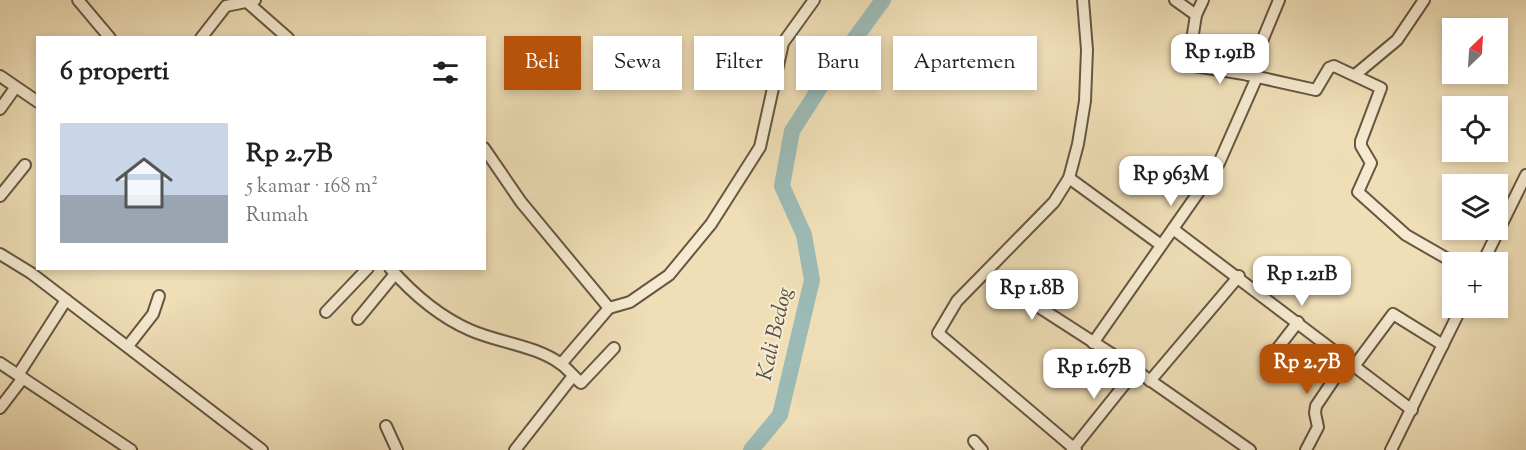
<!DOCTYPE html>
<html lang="id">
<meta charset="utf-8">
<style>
:root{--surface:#fff;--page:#f6f6f6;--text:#222;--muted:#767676;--line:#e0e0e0;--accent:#b45309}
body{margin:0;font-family:"Sorts Mill Goudy",serif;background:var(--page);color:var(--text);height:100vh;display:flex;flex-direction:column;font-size:22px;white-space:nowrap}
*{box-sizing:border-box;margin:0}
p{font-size:20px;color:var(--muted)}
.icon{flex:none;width:33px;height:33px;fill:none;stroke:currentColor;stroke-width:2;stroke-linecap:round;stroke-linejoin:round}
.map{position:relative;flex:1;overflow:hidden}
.panel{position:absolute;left:36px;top:36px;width:450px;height:234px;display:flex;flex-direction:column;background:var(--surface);border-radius:0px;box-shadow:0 3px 9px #0003}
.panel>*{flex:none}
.banner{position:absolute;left:504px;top:36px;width:570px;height:54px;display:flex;gap:12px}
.needle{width:39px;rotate:25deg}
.tools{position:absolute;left:1442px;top:18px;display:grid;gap:12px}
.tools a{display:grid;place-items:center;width:66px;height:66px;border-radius:0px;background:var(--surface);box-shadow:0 3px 9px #0003;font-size:30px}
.price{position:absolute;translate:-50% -51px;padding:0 14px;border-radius:12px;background:#fff;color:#222;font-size:20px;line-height:39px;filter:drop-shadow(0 2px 3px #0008)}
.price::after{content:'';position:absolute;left:50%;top:36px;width:18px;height:14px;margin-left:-9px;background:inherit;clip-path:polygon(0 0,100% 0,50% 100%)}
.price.current{background:var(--accent);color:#fff}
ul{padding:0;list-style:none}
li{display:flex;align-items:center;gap:18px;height:150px;padding:0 24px}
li+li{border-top:2px solid var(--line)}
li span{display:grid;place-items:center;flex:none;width:168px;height:120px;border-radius:0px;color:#555}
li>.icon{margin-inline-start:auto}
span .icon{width:72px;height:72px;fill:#fffc;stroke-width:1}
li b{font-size:26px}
h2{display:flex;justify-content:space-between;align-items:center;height:72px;padding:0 24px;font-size:26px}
.pill{padding:0 21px;border-radius:0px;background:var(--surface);box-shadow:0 3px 9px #0003;font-size:21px;line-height:54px}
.pill.current{background:var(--accent);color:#fff}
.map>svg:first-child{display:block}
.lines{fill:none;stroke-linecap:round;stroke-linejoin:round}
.river{stroke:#9cbbb6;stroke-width:16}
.minor-casing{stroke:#665642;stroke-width:14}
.minor{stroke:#f5ead0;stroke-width:10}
.labels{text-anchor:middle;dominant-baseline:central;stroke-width:4.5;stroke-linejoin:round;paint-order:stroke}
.water-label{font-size:22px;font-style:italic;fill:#514e42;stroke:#f5ead0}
</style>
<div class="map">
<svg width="1526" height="450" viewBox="0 0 1526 450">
<rect width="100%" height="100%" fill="#efdeb6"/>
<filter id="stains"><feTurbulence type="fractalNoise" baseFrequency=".00333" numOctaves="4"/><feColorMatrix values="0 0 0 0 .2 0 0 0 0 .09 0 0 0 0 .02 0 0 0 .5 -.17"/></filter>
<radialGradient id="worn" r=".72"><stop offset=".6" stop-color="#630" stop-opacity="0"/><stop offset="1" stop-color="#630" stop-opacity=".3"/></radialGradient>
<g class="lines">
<polyline class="river" points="751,450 780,415 812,280 804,235 782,186 792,131 828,75 883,0"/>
<defs>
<g id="minor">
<polyline points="78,0 110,38"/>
<polyline points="1175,0 1196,15"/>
<polyline points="1203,0 1196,15 1188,65 1244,74 1316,90 1329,68 1334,66 1381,88 1361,141 1361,146 1371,163 1358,192 1406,235 1453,262"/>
<polyline points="247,2 288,38"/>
<polyline points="201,38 226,6 255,0"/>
<polyline points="1248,75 1279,0"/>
<polyline points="1355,75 1397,40 1424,0"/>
<polyline points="0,76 38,102"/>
<polyline points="0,109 15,88"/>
<polyline points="484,148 521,202 609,308"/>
<polyline points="1069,178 1161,245"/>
<polyline points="0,196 25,165"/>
<polyline points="1173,229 1412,410"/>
<polyline points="0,254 31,273 262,450"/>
<polyline points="1483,262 1526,175"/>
<path d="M390,268C413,294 438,316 470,330C499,343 535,345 561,364C568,369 574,377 581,383L614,348"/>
<polyline points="986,273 1118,358 1250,450"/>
<polyline points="326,312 368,268"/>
<polyline points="358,319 395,274"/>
<polyline points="1093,343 1219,163 1257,77"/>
<polyline points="128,346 153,314 159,296"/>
<polyline points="1274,353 1298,322"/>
<polyline points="0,363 131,450"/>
<polyline points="561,364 609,308 630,302 669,275 711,224 760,147 783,43 814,0"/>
<polyline points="1355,365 1393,314 1443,345"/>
<polyline points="18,375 66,300"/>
<polyline points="1150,381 1239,276"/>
<polyline points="0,408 23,378"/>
<polyline points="386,426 397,450"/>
<polyline points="974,441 982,450"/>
<polyline points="515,450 573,376"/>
<polyline points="1072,450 1136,370"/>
<polyline points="1076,450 938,333 957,301 1054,202 1069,178 1078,144 1085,101 1087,50 1083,0"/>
<polyline points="1306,450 1318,427 1315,413 1316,406 1347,360"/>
<polyline points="1391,450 1461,308"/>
</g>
</defs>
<use href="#minor" class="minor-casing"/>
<use href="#minor" class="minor"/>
</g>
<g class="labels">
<g class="water-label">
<text transform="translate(776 334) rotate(-77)">Kali Bedog</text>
</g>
</g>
<rect width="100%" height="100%" filter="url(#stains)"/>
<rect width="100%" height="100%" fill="url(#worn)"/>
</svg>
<div class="tools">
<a><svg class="needle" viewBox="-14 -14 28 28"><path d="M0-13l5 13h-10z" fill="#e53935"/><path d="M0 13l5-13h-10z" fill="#767676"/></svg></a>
<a><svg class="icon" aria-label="locate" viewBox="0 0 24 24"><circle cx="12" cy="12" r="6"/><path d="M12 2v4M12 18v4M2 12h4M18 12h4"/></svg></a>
<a><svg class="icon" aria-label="layers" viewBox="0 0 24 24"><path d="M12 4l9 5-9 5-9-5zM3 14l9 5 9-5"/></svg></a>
<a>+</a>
</div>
<b class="price" style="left:1220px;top:85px">Rp 1.91B</b>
<b class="price" style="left:1171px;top:207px">Rp 963M</b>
<b class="price" style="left:1302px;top:307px">Rp 1.21B</b>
<b class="price" style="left:1032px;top:321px">Rp 1.8B</b>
<b class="price current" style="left:1307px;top:395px">Rp 2.7B</b>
<b class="price" style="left:1094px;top:400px">Rp 1.67B</b>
<div class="banner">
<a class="pill current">Beli</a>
<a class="pill">Sewa</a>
<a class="pill">Filter</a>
<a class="pill">Baru</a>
<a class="pill">Apartemen</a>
</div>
<section class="panel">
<h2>6 properti<svg class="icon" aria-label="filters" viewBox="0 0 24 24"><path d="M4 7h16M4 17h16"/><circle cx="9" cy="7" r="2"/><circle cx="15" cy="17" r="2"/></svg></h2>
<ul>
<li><span style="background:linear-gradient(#c9d6e8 60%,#9aa5b1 0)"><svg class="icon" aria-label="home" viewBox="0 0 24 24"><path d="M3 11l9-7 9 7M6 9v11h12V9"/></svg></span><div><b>Rp 2.7B</b><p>5 kamar · 168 m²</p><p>Rumah</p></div></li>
</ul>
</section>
</div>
